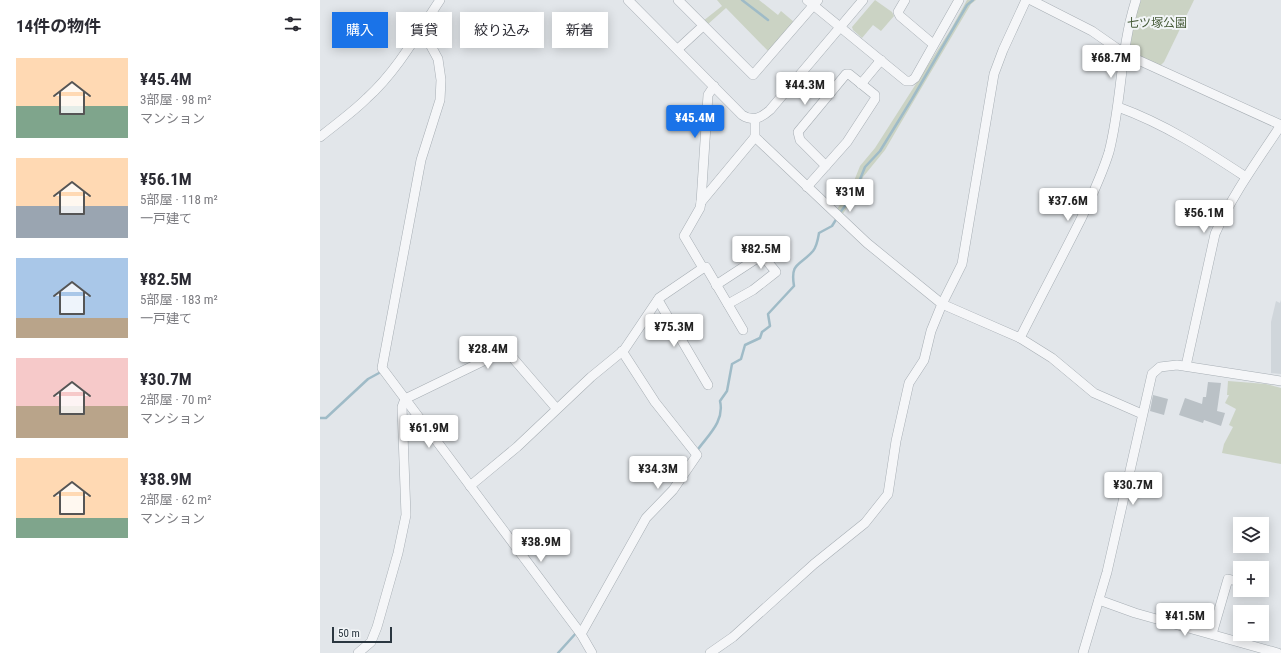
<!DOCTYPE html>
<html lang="ja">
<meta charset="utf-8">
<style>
:root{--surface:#fff;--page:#f2f2f3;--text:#2b2b33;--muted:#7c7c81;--accent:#1a73e8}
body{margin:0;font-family:"Roboto Condensed","Noto Sans JP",sans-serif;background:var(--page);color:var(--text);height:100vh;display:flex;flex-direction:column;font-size:15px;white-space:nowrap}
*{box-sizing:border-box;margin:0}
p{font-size:13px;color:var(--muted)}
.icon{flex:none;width:22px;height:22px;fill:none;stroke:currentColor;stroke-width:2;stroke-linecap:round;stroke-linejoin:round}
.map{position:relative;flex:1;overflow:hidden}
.details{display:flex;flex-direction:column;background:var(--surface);width:320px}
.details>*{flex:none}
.hud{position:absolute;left:12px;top:12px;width:380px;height:36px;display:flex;gap:8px}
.fabs{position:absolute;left:913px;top:517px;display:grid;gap:8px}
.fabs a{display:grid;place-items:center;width:36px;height:36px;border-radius:0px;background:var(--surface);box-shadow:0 2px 10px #0003;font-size:20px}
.scale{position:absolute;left:12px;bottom:10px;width:60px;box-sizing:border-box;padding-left:4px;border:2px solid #2b3740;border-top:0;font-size:11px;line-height:14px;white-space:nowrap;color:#2b3740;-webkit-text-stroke:3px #f2f5f7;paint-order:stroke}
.price{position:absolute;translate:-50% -34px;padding:0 9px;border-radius:4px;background:#fff;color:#222;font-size:13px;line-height:26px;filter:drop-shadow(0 1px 2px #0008)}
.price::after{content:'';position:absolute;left:50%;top:24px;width:12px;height:9px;margin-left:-6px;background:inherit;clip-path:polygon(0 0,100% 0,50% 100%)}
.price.on{background:var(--accent);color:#fff}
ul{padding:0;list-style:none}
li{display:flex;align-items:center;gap:12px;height:100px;padding:0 16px}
li span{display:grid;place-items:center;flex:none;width:112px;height:80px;border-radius:0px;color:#555}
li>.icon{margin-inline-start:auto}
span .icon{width:48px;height:48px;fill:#fffc;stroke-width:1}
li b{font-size:17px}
h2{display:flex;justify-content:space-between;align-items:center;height:48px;padding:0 16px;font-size:17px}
.tag{padding:0 14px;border-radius:0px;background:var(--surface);box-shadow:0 2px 10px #0003;font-size:14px;line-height:36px}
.tag.on{background:var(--accent);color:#fff}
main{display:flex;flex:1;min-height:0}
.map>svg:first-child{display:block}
.built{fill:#d0d6db}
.green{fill:#cbd3c4}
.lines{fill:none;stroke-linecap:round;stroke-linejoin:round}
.stream{stroke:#9fbbc7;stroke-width:2.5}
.building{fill:#bac1c6}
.minor-casing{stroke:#a7aeb4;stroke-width:10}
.minor{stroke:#f5f6f8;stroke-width:9}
.labels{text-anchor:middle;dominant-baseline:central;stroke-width:4;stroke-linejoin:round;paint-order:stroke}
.park-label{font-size:12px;fill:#465b39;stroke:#f2f5f7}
</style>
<main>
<section class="details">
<h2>14件の物件<svg class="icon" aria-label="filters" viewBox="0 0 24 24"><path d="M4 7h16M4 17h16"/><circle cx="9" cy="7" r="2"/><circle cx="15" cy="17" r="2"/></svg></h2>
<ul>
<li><span style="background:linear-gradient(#ffd9b3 60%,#7fa58c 0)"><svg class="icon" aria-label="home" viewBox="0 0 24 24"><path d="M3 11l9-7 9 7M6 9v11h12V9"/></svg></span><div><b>¥45.4M</b><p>3部屋 · 98 m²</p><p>マンション</p></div></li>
<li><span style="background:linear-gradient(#ffd9b3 60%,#9aa5b1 0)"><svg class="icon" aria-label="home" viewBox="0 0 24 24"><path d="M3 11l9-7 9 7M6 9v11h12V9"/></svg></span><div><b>¥56.1M</b><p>5部屋 · 118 m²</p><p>一戸建て</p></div></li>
<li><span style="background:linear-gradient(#a9c7e8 75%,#b9a48a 0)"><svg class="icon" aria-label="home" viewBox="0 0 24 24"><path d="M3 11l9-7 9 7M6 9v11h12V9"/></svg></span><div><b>¥82.5M</b><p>5部屋 · 183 m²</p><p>一戸建て</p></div></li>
<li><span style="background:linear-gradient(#f6c9c9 60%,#b9a48a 0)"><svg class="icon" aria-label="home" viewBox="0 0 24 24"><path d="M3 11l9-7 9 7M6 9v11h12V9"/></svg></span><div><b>¥30.7M</b><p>2部屋 · 70 m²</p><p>マンション</p></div></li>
<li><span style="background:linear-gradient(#ffd9b3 75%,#7fa58c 0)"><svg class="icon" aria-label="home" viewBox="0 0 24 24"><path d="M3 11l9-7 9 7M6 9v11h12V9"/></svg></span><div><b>¥38.9M</b><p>2部屋 · 62 m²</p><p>マンション</p></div></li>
</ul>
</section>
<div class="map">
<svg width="961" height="653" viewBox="0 0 961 653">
<rect width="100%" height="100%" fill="#e2e6ea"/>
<polygon class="built" points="961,300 961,374 951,373 951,322 956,301 960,303"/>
<g class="green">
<polygon points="397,0 439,0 458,15 461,11 474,22 449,52 406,8 387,25 383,21 402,6"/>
<polygon points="555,0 572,12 574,16 561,31 553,25 542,38 533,30 532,27"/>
<polygon points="647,0 656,0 651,4 579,126 565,150 543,177 538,192 522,215 517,209 530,191 540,166 555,148 631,29"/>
<polygon points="821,0 874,0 844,62 840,66 810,51 808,47 815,15"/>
<polygon points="908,381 946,384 961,388 961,464 902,453 904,444 913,427 909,425 916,409 905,403 909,395 907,395"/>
</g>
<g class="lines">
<g class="stream">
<polyline points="422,0 448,20"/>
<polyline points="519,214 534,194 545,167 560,151 592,99 647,5 653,0"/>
<polyline points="0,418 6,418 48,379 59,373"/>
<path d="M376,452C387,436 405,422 400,401L407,391L412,364L421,359L425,345L440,338L442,332L450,326L448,314L474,286C470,262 480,266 493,251C497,246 498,239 499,233L512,226L517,218"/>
<polyline points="238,653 257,632"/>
</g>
</g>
<g class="building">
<polygon points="888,382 901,383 897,411 905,413 901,426 884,420 883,423 859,415 865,398 882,404 883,397 886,397"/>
<polygon points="833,395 848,399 844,415 830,411"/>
</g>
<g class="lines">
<defs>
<g id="minor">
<path d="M308,0L422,115C433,122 441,118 450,110L543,0"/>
<polyline points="358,0 433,75 498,0"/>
<polyline points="487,0 586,81 591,81 595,78 639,0"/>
<polyline points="585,0 578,12 580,16 613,44"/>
<polyline points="706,0 683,50 674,74 642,264 622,304 700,338 732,358 774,393 822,414"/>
<polyline points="711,0 772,31 805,54 961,125"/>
<polyline points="99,31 105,35 118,59 121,80 120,100 101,160 62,368 261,634 272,653"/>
<polyline points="358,49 383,26"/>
<polyline points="541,84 561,60"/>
<path d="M798,107C845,124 885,150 926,177"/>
<path d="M0,137C16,124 33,112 47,98C77,71 98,33 120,0"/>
<polyline points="487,187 527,142 555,99 555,95 529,74 526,74 478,132 480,140 506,166"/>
<polyline points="381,202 435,137"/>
<polyline points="383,268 386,267 423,330"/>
<polyline points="396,285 442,255 456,272 433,290 408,304"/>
<polyline points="338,300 388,385"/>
<path d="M700,338C720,298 741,259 761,219C771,198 782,175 789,152C802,102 800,49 816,0"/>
<path d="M866,366L895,234C912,195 938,160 961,125"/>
<polyline points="150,486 197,447 271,377 304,350 339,298 383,268 364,236 380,208 381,202 388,95 394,86"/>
<polyline points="779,600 815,613 958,653"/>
<polyline points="261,634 326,518 353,490 377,455 335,402 302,351"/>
<polyline points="892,634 908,579 920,582"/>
<polyline points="38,653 51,642 57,627 78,553 86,515 82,407 85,399 186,350 236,408"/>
<polyline points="390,653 413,637 494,564 545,523 568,494 576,441 589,383 604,360 611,331 622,304 547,243 435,137 435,119"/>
<polyline points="763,653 787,572 832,374 840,367 857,365 961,381"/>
</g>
</defs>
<use href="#minor" class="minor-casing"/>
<use href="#minor" class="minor"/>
</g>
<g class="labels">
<g class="park-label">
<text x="837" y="23">七ツ塚公園</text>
</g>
</g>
</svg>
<div class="fabs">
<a><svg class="icon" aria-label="layers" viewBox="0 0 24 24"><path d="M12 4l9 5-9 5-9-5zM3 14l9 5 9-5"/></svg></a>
<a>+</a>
<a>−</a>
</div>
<div class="scale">50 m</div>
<b class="price" style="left:791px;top:79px">¥68.7M</b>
<b class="price" style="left:485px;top:106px">¥44.3M</b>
<b class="price on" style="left:375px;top:139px">¥45.4M</b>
<b class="price" style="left:530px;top:213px">¥31M</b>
<b class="price" style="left:748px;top:222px">¥37.6M</b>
<b class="price" style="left:884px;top:234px">¥56.1M</b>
<b class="price" style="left:441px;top:270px">¥82.5M</b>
<b class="price" style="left:354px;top:348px">¥75.3M</b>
<b class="price" style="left:168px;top:370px">¥28.4M</b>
<b class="price" style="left:109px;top:449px">¥61.9M</b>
<b class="price" style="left:338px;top:490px">¥34.3M</b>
<b class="price" style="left:813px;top:506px">¥30.7M</b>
<b class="price" style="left:221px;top:563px">¥38.9M</b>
<b class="price" style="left:865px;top:637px">¥41.5M</b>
<div class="hud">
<a class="tag on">購入</a>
<a class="tag">賃貸</a>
<a class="tag">絞り込み</a>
<a class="tag">新着</a>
</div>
</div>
</main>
